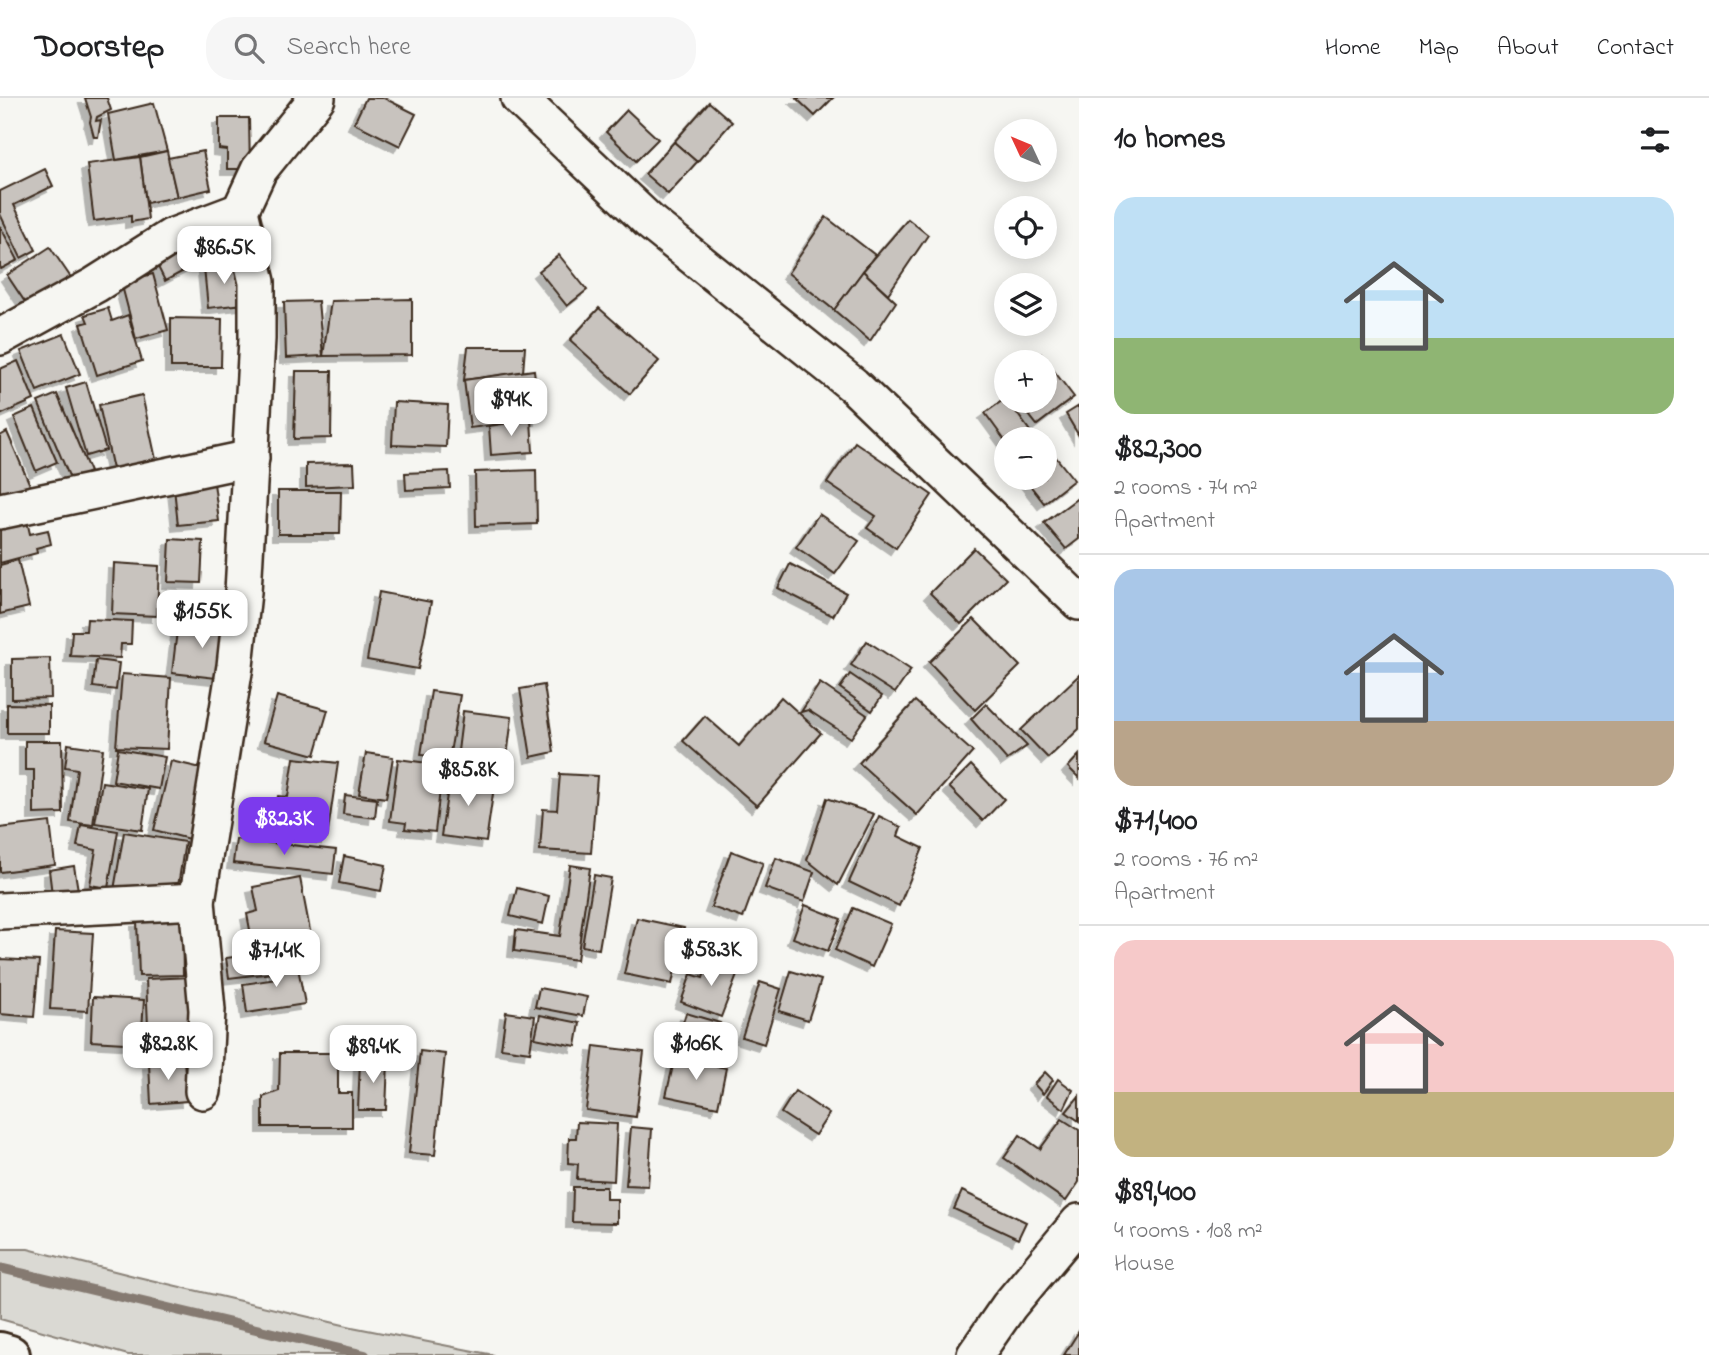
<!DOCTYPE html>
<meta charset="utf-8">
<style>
:root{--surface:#fff;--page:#f6f6f6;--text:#202124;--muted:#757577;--line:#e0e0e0;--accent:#7c3aed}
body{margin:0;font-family:"Indie Flower",sans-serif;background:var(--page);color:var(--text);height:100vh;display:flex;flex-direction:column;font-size:26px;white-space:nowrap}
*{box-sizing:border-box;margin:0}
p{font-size:23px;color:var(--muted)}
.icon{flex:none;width:38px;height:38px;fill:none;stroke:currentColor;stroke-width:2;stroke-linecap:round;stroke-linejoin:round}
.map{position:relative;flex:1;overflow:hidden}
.drawer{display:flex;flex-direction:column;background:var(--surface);width:630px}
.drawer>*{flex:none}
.needle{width:46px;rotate:314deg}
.controls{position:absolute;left:994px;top:21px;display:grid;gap:14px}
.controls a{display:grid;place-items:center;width:63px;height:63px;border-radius:50%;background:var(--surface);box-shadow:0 4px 18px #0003;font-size:35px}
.price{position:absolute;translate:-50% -60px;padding:0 16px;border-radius:14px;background:#fff;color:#222;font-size:23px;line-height:46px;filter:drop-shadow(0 2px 4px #0008)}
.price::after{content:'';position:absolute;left:50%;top:42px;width:21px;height:16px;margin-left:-10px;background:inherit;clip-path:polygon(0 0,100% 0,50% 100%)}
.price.on{background:var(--accent);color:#fff}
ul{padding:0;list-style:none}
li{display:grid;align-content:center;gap:14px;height:371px;padding:0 35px}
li+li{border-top:2px solid var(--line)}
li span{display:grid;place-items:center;height:217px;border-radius:21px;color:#555}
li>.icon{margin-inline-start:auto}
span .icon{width:126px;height:126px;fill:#fffc;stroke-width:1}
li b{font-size:30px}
h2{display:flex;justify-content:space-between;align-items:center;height:84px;padding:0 35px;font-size:30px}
header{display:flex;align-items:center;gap:42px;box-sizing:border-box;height:98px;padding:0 35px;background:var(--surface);border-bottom:2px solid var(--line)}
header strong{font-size:33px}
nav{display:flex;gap:38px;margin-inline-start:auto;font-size:24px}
.search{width:490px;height:63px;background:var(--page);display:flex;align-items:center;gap:18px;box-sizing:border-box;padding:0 24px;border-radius:28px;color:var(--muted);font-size:26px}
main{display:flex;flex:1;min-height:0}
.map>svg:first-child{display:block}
.green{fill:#dad9d3;stroke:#8a8278;stroke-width:2}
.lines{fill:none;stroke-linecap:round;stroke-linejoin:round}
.stream{stroke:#857a71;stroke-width:10}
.building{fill:#c8c3be;stroke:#3b2a1e;stroke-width:2;filter:url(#shadow)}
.street-casing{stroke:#3b2a1e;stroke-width:40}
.highway-casing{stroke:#3b2a1e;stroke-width:44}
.street{stroke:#f6f6f2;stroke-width:35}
.highway{stroke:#f6f6f2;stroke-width:38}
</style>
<header>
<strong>Doorstep</strong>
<div class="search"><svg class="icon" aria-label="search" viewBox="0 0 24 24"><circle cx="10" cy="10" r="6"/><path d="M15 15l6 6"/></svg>Search here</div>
<nav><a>Home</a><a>Map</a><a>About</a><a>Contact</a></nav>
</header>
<main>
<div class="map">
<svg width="1079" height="1257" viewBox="0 0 1079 1257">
<defs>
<filter id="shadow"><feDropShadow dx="-6" dy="6" stdDeviation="0" flood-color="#0004"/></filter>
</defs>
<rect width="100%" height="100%" fill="#f6f6f2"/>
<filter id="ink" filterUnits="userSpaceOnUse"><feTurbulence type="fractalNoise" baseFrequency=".0143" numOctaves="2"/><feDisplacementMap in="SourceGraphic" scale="14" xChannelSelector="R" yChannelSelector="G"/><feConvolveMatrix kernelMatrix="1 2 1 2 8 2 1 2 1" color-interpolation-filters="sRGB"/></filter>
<g filter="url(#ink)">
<polygon class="green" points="0,1151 28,1151 138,1179 352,1229 494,1257 128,1257 0,1221"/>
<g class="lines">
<polyline class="stream" points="0,1170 365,1257"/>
</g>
<g class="building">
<polygon points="85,0 107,0 111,12 97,19 96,23 101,22 98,39 94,39 90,24 91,19"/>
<polygon points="366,0 384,0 416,16 400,48 354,25"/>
<polygon points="796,0 833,0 815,18"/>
<polygon points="709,4 732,24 697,64 674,44"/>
<polygon points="154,5 167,53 116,62 108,16"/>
<polygon points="627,12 658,41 636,63 606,34"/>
<polygon points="219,20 249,20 250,71 227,71 227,52 219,51"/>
<polygon points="674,44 697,64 668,96 645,76"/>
<polygon points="167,53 177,99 146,105 140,59"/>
<polygon points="203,53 211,91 177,99 168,60"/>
<polygon points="140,59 148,121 131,124 131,118 94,123 87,66"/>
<polygon points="45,71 53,88 14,107 36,152 21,160 0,116 0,93"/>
<polygon points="826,119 875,157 834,212 788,175"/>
<polygon points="908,121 928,137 888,196 863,173"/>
<polygon points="0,128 18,162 1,171 0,168"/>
<polygon points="198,141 208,160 165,183 155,163"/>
<polygon points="50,149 76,187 33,216 7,177"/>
<polygon points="559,157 587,192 567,208 539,173"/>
<polygon points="239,166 244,206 208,210 204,170"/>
<polygon points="863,173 896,204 870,243 834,212"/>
<polygon points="153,176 168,232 136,241 121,184"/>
<polygon points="412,201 412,257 323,258 331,203"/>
<polygon points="318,203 323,258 286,260 284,204"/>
<polygon points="108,210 112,223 128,217 142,263 97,277 81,226 88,224 85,217"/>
<polygon points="599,210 659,263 630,296 570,242"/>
<polygon points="171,220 222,221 221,269 171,269"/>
<polygon points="64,236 80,276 37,293 21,253"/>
<polygon points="468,249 525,249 523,274 464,282"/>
<polygon points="1041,256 1074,299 1037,327 1018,303 1045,303 1045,264 1030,264"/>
<polygon points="18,263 34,302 0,317 0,271"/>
<polygon points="534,272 540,321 470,330 464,282"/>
<polygon points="296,273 332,273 331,340 294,341"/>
<polygon points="86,284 106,352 86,358 66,290"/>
<polygon points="57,296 90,374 71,383 38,304"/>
<polygon points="142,297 157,366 114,376 99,307"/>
<polygon points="1006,300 1032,336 1024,341 1006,341 1006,344 985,315"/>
<polygon points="394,304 448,307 446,349 392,347"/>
<polygon points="1079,308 1079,338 1066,316"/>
<polygon points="34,310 57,364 36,373 14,319"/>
<polygon points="531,322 533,354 491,357 489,328"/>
<polygon points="7,334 30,387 0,399 0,338"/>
<polygon points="855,344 932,397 896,450 867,430 876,418 827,385"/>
<polygon points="1055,358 1074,382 1044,405 1025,381 1045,380 1045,365"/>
<polygon points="354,365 355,387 306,389 306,366"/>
<polygon points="536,372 537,426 476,428 475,374"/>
<polygon points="449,373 450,390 406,392 405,375"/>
<polygon points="214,385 219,423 178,427 174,390"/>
<polygon points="278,393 341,393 340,436 278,436"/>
<polygon points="1079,399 1079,441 1066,451 1044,425"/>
<polygon points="25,414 30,436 48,432 51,446 36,450 37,455 0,465 0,421"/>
<polygon points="819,416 859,443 835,476 796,449"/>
<polygon points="170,441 203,443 201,485 168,484"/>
<polygon points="974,450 1006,481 961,526 930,495"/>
<polygon points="18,462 29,509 0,516 0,467"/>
<polygon points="114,465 159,468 157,518 112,516"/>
<polygon points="790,466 846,495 833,518 778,490"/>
<polygon points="379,494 431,504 418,571 367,562"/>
<polygon points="87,521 132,523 131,546 121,546 120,560 70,558 72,533 86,533"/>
<polygon points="974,521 1020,568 975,612 929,564"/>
<polygon points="178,524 231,530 225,581 172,575"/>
<polygon points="867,543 911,572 895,595 851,567"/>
<polygon points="50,560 51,600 12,601 12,561"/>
<polygon points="96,562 119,565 116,592 93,589"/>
<polygon points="122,576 171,580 167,651 116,649"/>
<polygon points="850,576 882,598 872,613 840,590"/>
<polygon points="1079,577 1079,631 1048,660 1021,632"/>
<polygon points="820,585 867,617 851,640 808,612 801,614"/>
<polygon points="544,587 554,654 531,659 520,591"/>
<polygon points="431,593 460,597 449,661 421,657"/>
<polygon points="277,598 328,612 315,657 264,643"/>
<polygon points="781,599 821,635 757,708 683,643 705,618 739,648"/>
<polygon points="915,603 973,654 917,717 859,665"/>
<polygon points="7,606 49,607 49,635 7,635"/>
<polygon points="986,606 1027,648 1007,662 971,621"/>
<polygon points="463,613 512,619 506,667 457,661"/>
<polygon points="25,643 62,643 63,715 34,716 34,672 25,672"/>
<polygon points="68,646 103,651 93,727 70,724 77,671 65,669"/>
<polygon points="118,651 165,659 159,691 113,683"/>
<polygon points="366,655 393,659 386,700 359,696"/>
<polygon points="1079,657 1079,680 1068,669"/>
<polygon points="294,660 338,665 327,740 283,733 285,720 274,717 278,698 288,699"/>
<polygon points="398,661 443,667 435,734 405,731 406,725 390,723"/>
<polygon points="171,663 210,672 193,742 154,732"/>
<polygon points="971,667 1004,701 983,723 949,689"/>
<polygon points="450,676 495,682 486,744 441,738"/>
<polygon points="560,676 597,678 591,755 540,752 543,711 557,712"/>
<polygon points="102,684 148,691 142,732 95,725"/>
<polygon points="345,697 377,701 375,720 343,716"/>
<polygon points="827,700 874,716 838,787 807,762"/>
<polygon points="879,718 901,729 898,738 923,750 899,808 849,784"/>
<polygon points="50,724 55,767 0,774 0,730"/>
<polygon points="81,727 118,733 108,790 90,787 96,752 77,748"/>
<polygon points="124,734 185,744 176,801 114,792"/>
<polygon points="236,741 336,752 333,776 233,765"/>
<polygon points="731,753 763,765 743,820 711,809"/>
<polygon points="344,758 386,767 381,793 339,785"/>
<polygon points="776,760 814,774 804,804 765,790"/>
<polygon points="570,767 590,770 577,862 514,853 516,832 560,838"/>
<polygon points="74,768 78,792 52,796 49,772"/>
<polygon points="594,777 611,780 599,851 582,848"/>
<polygon points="300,780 312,843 265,852 262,835 251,837 247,816 258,813 253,789"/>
<polygon points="517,790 549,798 543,826 510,818"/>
<polygon points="805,807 841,821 828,853 793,840"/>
<polygon points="853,810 891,826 872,869 835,852"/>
<polygon points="637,820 684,830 672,886 624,876"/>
<polygon points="182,821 183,877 139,878 137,823"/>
<polygon points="55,833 93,835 88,913 50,911"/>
<polygon points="270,854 272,875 229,880 226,860"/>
<polygon points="296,859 305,906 247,915 243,886 277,881 274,863"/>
<polygon points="0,861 39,863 34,919 0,916"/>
<polygon points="709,861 739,872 721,919 681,904 691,876 703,880"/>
<polygon points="791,873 821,882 808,922 779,913"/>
<polygon points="193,879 196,950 149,952 146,881"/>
<polygon points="760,884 781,891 764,946 742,939"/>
<polygon points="539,890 587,899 583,918 535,909"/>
<polygon points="93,899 144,902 141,946 91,943"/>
<polygon points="506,914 535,918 530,954 501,950"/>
<polygon points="686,915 720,925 714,944 680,934"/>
<polygon points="540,917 580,925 576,948 535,940"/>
<polygon points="594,948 644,954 636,1019 586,1012"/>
<polygon points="420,953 445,956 435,1057 409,1055"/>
<polygon points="280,955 338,955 338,995 352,995 352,1029 263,1029 263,999 279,993"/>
<polygon points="675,959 726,970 718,1009 666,998"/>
<polygon points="184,962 187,1003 151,1006 149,965"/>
<polygon points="360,962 388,963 386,1012 358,1012"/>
<polygon points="1045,974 1053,982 1043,996 1034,986"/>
<polygon points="1058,981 1073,992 1064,1011 1047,998"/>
<polygon points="795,993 829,1016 815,1037 781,1015"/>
<polygon points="1079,998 1079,1023 1066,1014"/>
<polygon points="1062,1021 1079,1032 1079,1084 1066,1103 1004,1060 1020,1037 1040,1051"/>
<polygon points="577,1024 617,1026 614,1083 577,1081 578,1066 568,1065 569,1040 576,1040"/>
<polygon points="631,1029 652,1031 648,1088 626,1087"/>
<polygon points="573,1089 606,1089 606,1101 617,1101 617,1125 572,1124"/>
<polygon points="962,1093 1026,1124 1018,1141 954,1111"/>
<polygon points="1079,1233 1079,1257 1064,1257"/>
</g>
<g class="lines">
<defs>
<g id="street">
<polyline points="519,0 651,125 853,287 1079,504"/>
<polyline points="0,239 95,187 171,139 240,113"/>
<polyline points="0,413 251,360"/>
<polyline points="0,813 197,803"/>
<polyline points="203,993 207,912 197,803 235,568 243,494 257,241 257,184 240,113 259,72 317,0"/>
<polyline points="975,1257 1009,1208 1079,1124"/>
</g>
<polyline id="highway" points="0,1254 10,1257"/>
</defs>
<use href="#street" class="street-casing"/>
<use href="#highway" class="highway-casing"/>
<use href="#street" class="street"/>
<use href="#highway" class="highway"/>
</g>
</g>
</svg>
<div class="controls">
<a><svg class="needle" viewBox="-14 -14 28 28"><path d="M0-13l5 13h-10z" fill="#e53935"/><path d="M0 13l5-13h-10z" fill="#757577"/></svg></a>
<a><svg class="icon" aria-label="locate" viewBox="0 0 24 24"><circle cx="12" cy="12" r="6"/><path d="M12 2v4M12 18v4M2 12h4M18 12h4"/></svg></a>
<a><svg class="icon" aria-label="layers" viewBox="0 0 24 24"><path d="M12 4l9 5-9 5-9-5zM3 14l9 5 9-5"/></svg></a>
<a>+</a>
<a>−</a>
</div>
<b class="price" style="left:224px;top:188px">$86.5K</b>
<b class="price" style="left:511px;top:340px">$94K</b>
<b class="price" style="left:202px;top:552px">$155K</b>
<b class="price" style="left:468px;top:710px">$85.8K</b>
<b class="price on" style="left:284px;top:759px">$82.3K</b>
<b class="price" style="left:711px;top:890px">$58.3K</b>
<b class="price" style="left:276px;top:891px">$71.4K</b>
<b class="price" style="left:168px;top:984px">$82.8K</b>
<b class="price" style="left:696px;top:984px">$106K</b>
<b class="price" style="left:373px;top:987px">$89.4K</b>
</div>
<section class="drawer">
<h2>10 homes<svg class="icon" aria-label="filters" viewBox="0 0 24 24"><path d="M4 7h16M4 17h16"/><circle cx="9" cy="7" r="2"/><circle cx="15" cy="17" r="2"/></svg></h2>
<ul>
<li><span style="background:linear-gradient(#bfe0f5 65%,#8fb573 0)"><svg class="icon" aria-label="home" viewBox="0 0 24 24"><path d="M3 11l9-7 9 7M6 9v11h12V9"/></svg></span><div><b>$82,300</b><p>2 rooms · 74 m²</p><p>Apartment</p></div></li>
<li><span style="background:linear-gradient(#a9c7e8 70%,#b9a48a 0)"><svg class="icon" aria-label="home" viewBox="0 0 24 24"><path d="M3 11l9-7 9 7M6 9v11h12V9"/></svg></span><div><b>$71,400</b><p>2 rooms · 76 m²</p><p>Apartment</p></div></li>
<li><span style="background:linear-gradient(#f6c9c9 70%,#c2b280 0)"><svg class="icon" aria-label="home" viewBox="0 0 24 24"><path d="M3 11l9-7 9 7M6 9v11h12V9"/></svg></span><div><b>$89,400</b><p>4 rooms · 108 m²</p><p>House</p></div></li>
</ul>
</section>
</main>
